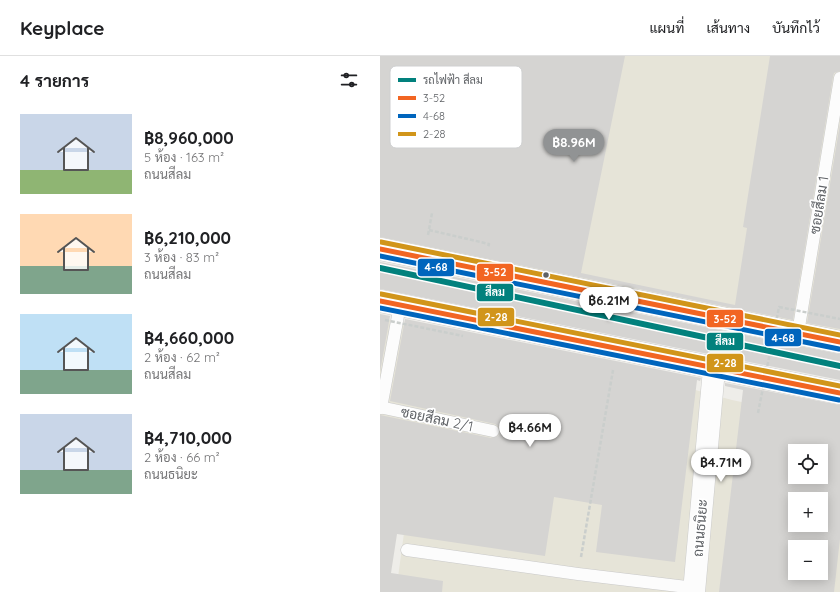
<!DOCTYPE html>
<html lang="th">
<meta charset="utf-8">
<style>
:root{--surface:#fff;--page:#f6f6f6;--text:#202124;--muted:#757577;--line:#e0e0e0;--accent:#919394}
body{margin:0;font-family:Quicksand,Sarabun,sans-serif;background:var(--page);color:var(--text);height:100vh;display:flex;flex-direction:column;font-size:15px;white-space:nowrap}
*{box-sizing:border-box;margin:0}
p{font-size:13px;color:var(--muted)}
.icon{flex:none;width:22px;height:22px;fill:none;stroke:currentColor;stroke-width:2;stroke-linecap:round;stroke-linejoin:round}
.map{position:relative;flex:1;overflow:hidden}
.panel{display:flex;flex-direction:column;background:var(--surface);width:380px}
.panel>*{flex:none}
.fabs{position:absolute;left:408px;top:388px;display:grid;gap:8px}
.fabs a{display:grid;place-items:center;width:40px;height:40px;border-radius:0px;background:var(--surface);box-shadow:0 2px 10px #0003;font-size:20px}
.price{position:absolute;translate:-50% -34px;padding:0 9px;border-radius:14px;background:#fff;color:#222;font-size:13px;line-height:26px;filter:drop-shadow(0 1px 2px #0008)}
.price::after{content:'';position:absolute;left:50%;top:24px;width:12px;height:9px;margin-left:-6px;background:inherit;clip-path:polygon(0 0,100% 0,50% 100%)}
.price.active{background:var(--accent);color:#fff}
ul{padding:0;list-style:none}
li{display:flex;align-items:center;gap:12px;height:100px;padding:0 20px}
li span{display:grid;place-items:center;flex:none;width:112px;height:80px;border-radius:0px;color:#555}
li>.icon{margin-inline-start:auto}
span .icon{width:48px;height:48px;fill:#fffc;stroke-width:1}
li b{font-size:17px}
h2{display:flex;justify-content:space-between;align-items:center;height:48px;padding:0 20px;font-size:17px}
header{display:flex;align-items:center;gap:24px;box-sizing:border-box;height:56px;padding:0 20px;background:var(--surface);border-bottom:1px solid var(--line)}
header strong{font-size:19px}
nav{display:flex;gap:22px;margin-inline-start:auto;font-size:14px}
main{display:flex;flex:1;min-height:0}
.map>svg:first-child{display:block}
.commercial{fill:#e6e4d8;fill-rule:evenodd}
.building{fill:#d5d4d2;fill-rule:evenodd}
.lines{fill:none;stroke-linecap:round;stroke-linejoin:round}
.lane-casing{stroke:#c9c9c9;stroke-width:13}
.secondary-casing{stroke:#cbcbca;stroke-width:23}
.path{stroke:#cacecc;stroke-width:2.5;stroke-dasharray:4 2;stroke-linecap:butt}
.lane{stroke:#fcfcfc;stroke-width:12}
.secondary{stroke:#fcfcfc;stroke-width:22}
.path-bridge{stroke:#cacecc;stroke-width:2.5;stroke-dasharray:4 2;stroke-linecap:butt}
.bus-1-casing{stroke:#fff;stroke-width:8}
.bus-2-casing{stroke:#fff;stroke-width:8}
.bus-3-casing{stroke:#fff;stroke-width:8}
.bus-1{stroke:#f26522;stroke-width:5}
.bus-2{stroke:#0065bd;stroke-width:5}
.bus-3{stroke:#d1951a;stroke-width:5}
.metro-1-casing{stroke:#fff;stroke-width:9}
.metro-1{stroke:#02817d;stroke-width:6}
.bus-dot{fill:#5f6266;stroke:#fff;stroke-width:1.5}
.labels{text-anchor:middle;dominant-baseline:central;stroke-width:3.5;stroke-linejoin:round;paint-order:stroke}
.street-label{font-size:14px;fill:#5f6266;stroke:#fff}
.key{fill:#fff;stroke:#cfd0d1;stroke-width:1}
.key-label{font-size:11px;fill:#5f6266}
.line-badge{stroke:#fff;stroke-width:1.5}
.badge-label{font-size:11px;text-anchor:middle;font-weight:bold;fill:#fff}
</style>
<header>
<strong>Keyplace</strong>
<nav><a>แผนที่</a><a>เส้นทาง</a><a>บันทึกไว้</a></nav>
</header>
<main>
<section class="panel">
<h2>4 รายการ<svg class="icon" aria-label="filters" viewBox="0 0 24 24"><path d="M4 7h16M4 17h16"/><circle cx="9" cy="7" r="2"/><circle cx="15" cy="17" r="2"/></svg></h2>
<ul>
<li><span style="background:linear-gradient(#c9d6e8 70%,#8fb573 0)"><svg class="icon" aria-label="home" viewBox="0 0 24 24"><path d="M3 11l9-7 9 7M6 9v11h12V9"/></svg></span><div><b>฿8,960,000</b><p>5 ห้อง · 163 m²</p><p>ถนนสีลม</p></div></li>
<li><span style="background:linear-gradient(#ffd9b3 65%,#7fa58c 0)"><svg class="icon" aria-label="home" viewBox="0 0 24 24"><path d="M3 11l9-7 9 7M6 9v11h12V9"/></svg></span><div><b>฿6,210,000</b><p>3 ห้อง · 83 m²</p><p>ถนนสีลม</p></div></li>
<li><span style="background:linear-gradient(#bfe0f5 70%,#7fa58c 0)"><svg class="icon" aria-label="home" viewBox="0 0 24 24"><path d="M3 11l9-7 9 7M6 9v11h12V9"/></svg></span><div><b>฿4,660,000</b><p>2 ห้อง · 62 m²</p><p>ถนนสีลม</p></div></li>
<li><span style="background:linear-gradient(#c9d6e8 70%,#7fa58c 0)"><svg class="icon" aria-label="home" viewBox="0 0 24 24"><path d="M3 11l9-7 9 7M6 9v11h12V9"/></svg></span><div><b>฿4,710,000</b><p>2 ห้อง · 66 m²</p><p>ถนนธนิยะ</p></div></li>
</ul>
</section>
<div class="map">
<svg width="460" height="536" viewBox="0 0 460 536">
<rect width="100%" height="100%" fill="#eeede9"/>
<g class="commercial">
<polygon points="0,0 460,0 460,278 0,181"/>
<path d="M0,262L231,311L352,344L460,367V536H16L30,433L0,429ZM415,395H441V421H415ZM415,443H441V469H415ZM415,491H441V517H415Z"/>
</g>
<g class="building">
<polygon points="0,0 245,0 201,217 355,249 367,172 363,171 390,0 460,0 460,15 454,17 453,21 413,264 0,181"/>
<polygon points="460,68 460,273 427,267"/>
<polygon points="0,206 460,298 460,324 0,233"/>
<polygon points="0,258 10,260 0,316"/>
<polygon points="25,263 321,322 320,325 317,324 295,506 216,496 222,449 174,441 165,500 17,478 11,517 63,525 62,536 0,536 0,359 111,382 118,380 120,376 118,370 115,368 10,345"/>
<path d="M345,327L460,349V483L454,536H339L363,334L345,330ZM415,395H441V421H415ZM415,443H441V469H415ZM415,491H441V517H415Z"/>
</g>
<g class="lines">
<defs>
<g id="lane">
<polyline points="418,277 460,22"/>
<polyline points="0,351 113,375"/>
<polyline points="1,352 20,249"/>
<polyline points="27,494 198,518 315,532"/>
</g>
<g id="secondary">
<polyline points="0,193 460,286"/>
<polyline points="0,245 460,337"/>
<polyline points="314,536 333,324 336,312"/>
</g>
</defs>
<use href="#lane" class="lane-casing"/>
<use href="#secondary" class="secondary-casing"/>
<g class="path">
<polyline points="49,174 109,188 108,191"/>
<polyline points="48,179 52,157"/>
<polyline points="201,501 233,314"/>
</g>
<use href="#lane" class="lane"/>
<use href="#secondary" class="secondary"/>
<g class="path-bridge">
<polyline points="5,264 83,280"/>
<polyline points="378,357 399,251 460,263"/>
</g>
<defs>
<g id="bus-1">
<polyline points="0,193 460,286"/>
<polyline points="0,245 460,337"/>
</g>
<g id="bus-2">
<polyline points="0,200 459,293"/>
<polyline points="0,252 459,344"/>
</g>
<g id="bus-3">
<polyline points="1,186 460,279"/>
<polyline points="1,238 460,330"/>
</g>
</defs>
<use href="#bus-1" class="bus-1-casing"/>
<use href="#bus-2" class="bus-2-casing"/>
<use href="#bus-3" class="bus-3-casing"/>
<use href="#bus-1" class="bus-1"/>
<use href="#bus-2" class="bus-2"/>
<use href="#bus-3" class="bus-3"/>
<defs>
<polyline id="metro-1" points="0,212 460,310"/>
</defs>
<use href="#metro-1" class="metro-1-casing"/>
<use href="#metro-1" class="metro-1"/>
</g>
<circle class="bus-dot" cx="166" cy="219" r="3.5"/>
<g class="labels">
<g class="street-label">
<text transform="translate(439 149) rotate(-81)">ซอยสีลม 1</text>
<text transform="translate(57 363) rotate(12)">ซอยสีลม 2/1</text>
<text transform="translate(320 472) rotate(-85)">ถนนธนิยะ</text>
</g>
</g>
<rect x="10" y="10" width="132" height="82" rx="6" class="key"/>
<rect x="18" y="22" width="18" height="4" fill="#02817d"/>
<rect x="18" y="40" width="18" height="4" fill="#f26522"/>
<rect x="18" y="58" width="18" height="4" fill="#0065bd"/>
<rect x="18" y="76" width="18" height="4" fill="#d1951a"/>
<g class="key-label">
<text x="43" y="28">รถไฟฟ้า สีลม</text>
<text x="43" y="46">3-52</text>
<text x="43" y="64">4-68</text>
<text x="43" y="82">2-28</text>
</g>
<g class="line-badge">
<rect x="37" y="202" width="38" height="19" rx="4" fill="#0065bd"/>
<rect x="96" y="207" width="38" height="19" rx="4" fill="#f26522"/>
<rect x="96" y="227" width="38" height="19" rx="4" fill="#02817d"/>
<rect x="97" y="251" width="38" height="20" rx="4" fill="#d1951a"/>
<rect x="326" y="253" width="38" height="19" rx="4" fill="#f26522"/>
<rect x="384" y="272" width="38" height="19" rx="4" fill="#0065bd"/>
<rect x="326" y="276" width="38" height="19" rx="4" fill="#02817d"/>
<rect x="326" y="297" width="38" height="20" rx="4" fill="#d1951a"/>
</g>
<g class="badge-label">
<text x="56" y="215">4-68</text>
<text x="115" y="220">3-52</text>
<text x="115" y="240">สีลม</text>
<text x="116" y="265">2-28</text>
<text x="345" y="267">3-52</text>
<text x="403" y="286">4-68</text>
<text x="345" y="289">สีลม</text>
<text x="345" y="311">2-28</text>
</g>
</svg>
<div class="fabs">
<a><svg class="icon" aria-label="locate" viewBox="0 0 24 24"><circle cx="12" cy="12" r="6"/><path d="M12 2v4M12 18v4M2 12h4M18 12h4"/></svg></a>
<a>+</a>
<a>−</a>
</div>
<b class="price active" style="left:194px;top:107px">฿8.96M</b>
<b class="price" style="left:229px;top:265px">฿6.21M</b>
<b class="price" style="left:150px;top:392px">฿4.66M</b>
<b class="price" style="left:341px;top:427px">฿4.71M</b>
</div>
</main>
